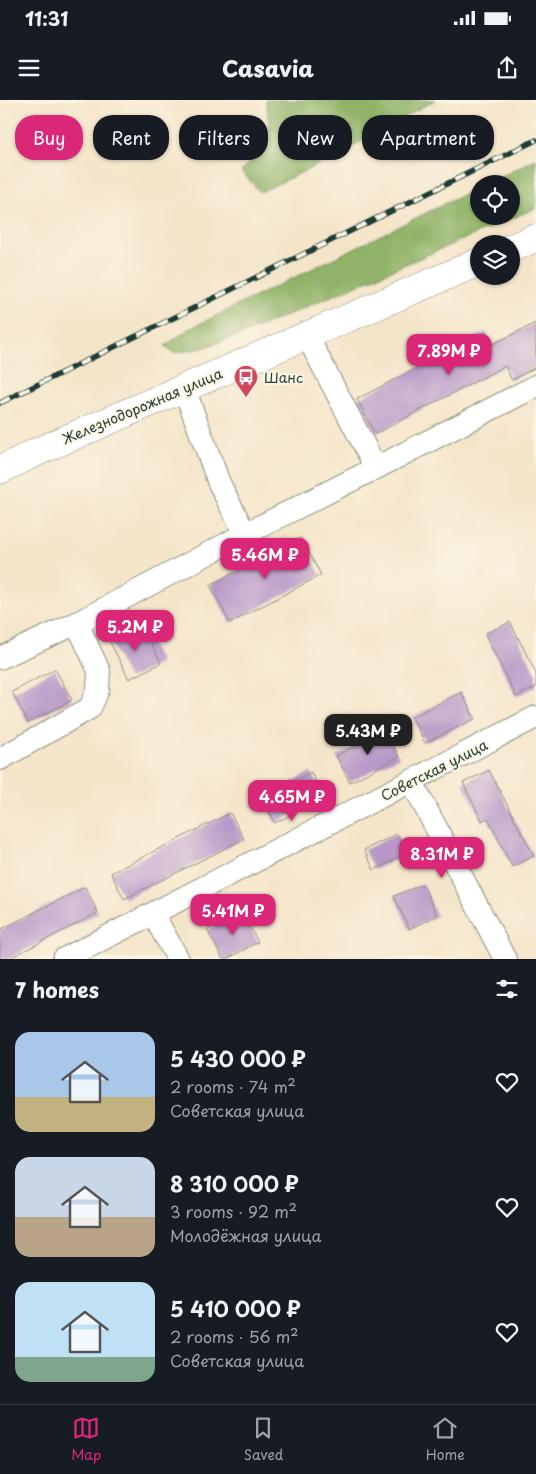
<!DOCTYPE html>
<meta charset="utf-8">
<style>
:root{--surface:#171b24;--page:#242831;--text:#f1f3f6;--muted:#9ea1a6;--line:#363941;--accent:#db2777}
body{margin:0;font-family:"Playpen Sans",sans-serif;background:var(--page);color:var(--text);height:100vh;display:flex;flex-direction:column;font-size:19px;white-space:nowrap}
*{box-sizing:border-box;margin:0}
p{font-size:16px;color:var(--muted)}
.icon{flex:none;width:28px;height:28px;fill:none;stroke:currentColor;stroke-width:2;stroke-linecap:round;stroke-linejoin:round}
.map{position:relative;height:859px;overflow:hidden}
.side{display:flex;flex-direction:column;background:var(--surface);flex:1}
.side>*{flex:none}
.banner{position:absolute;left:15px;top:15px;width:506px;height:45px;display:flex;gap:10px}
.controls{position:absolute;left:470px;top:75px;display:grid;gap:10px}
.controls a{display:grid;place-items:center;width:50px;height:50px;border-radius:50%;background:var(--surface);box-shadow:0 1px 4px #0004;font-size:25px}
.price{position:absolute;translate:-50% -42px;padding:0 11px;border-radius:10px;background:var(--accent);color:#fff;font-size:16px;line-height:32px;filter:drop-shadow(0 1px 2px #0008)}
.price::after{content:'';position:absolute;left:50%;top:30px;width:15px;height:11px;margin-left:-8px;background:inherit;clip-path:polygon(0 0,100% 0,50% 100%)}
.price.selected{background:#222;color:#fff}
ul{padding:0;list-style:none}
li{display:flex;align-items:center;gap:15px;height:125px;padding:0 15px}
li span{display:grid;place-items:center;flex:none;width:140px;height:100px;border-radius:15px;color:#555}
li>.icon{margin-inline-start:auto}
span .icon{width:60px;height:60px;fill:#fffc;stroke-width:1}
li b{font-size:21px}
h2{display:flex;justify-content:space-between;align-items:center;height:60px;padding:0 15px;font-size:21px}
.pill{padding:0 18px;border-radius:20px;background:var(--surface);box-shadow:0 1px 4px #0004;font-size:18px;line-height:45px}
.pill.selected{background:var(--accent);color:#fff}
.status{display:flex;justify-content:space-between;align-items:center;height:35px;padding:0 25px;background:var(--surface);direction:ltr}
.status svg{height:14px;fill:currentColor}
header{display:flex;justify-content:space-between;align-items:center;height:65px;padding:0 15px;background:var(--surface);font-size:22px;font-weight:800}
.tabs{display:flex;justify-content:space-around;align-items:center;height:70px;border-top:1px solid var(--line);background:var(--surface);font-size:14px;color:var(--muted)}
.tabs a{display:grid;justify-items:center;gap:2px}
.tabs .selected{color:var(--accent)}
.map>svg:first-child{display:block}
.forest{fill:#90b368;stroke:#58784e}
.building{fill:#b898c8}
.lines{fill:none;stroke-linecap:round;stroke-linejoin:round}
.minor-casing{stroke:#8a917e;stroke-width:24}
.major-casing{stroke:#8a917e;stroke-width:29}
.minor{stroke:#fff;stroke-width:22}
.major{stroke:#fff;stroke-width:28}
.rail-casing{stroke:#1f3d34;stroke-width:5.5}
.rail{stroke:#fcf5e5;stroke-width:4;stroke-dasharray:11;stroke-linecap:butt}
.labels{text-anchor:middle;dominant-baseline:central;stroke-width:4;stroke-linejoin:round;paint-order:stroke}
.poi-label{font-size:14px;fill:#1f3d34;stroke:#fcf5e5;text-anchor:start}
.street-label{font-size:14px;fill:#1f3d34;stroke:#fcf5e5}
</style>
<div class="status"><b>11:31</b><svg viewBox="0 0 49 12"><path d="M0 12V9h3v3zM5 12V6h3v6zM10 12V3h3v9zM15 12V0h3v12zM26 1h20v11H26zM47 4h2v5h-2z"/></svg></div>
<header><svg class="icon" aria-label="menu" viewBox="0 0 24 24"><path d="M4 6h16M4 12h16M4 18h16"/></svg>Casavia<svg class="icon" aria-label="share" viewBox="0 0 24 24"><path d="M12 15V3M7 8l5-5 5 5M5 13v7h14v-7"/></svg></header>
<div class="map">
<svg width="536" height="859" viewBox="0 0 536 859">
<rect width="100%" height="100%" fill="#fcf5e5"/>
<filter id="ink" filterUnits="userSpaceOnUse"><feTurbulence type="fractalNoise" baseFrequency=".02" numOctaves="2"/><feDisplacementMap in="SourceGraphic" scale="10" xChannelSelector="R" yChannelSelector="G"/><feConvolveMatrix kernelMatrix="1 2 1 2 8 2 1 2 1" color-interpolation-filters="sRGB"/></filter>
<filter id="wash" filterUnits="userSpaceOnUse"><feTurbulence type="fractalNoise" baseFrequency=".0096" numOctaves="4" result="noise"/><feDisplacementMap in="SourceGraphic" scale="20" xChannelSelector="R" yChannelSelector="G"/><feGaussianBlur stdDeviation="1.12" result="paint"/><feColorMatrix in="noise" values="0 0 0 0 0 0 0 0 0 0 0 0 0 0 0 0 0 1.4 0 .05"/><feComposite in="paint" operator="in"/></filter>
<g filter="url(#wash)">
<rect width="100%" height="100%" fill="#f4e5c9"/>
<g class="forest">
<polygon points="266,0 435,0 326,61 260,92 241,71 271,43"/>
<polygon points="536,59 536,108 248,232 203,248 174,253 165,246 189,229 479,87 479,116 511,116 511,84 486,84"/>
</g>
<g id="blocks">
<g class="building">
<polygon points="536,223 536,267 512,280 505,266 375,334 357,299 486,232 493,244"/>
<polygon points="301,438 321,475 230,523 210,485"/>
<polygon points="510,522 536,573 536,587 516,597 485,534"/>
<polygon points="141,524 161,563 129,579 109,540"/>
<polygon points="55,569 72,600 28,623 12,592"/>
<polygon points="461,592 475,619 425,643 412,617"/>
<polygon points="386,631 399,657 350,682 336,656"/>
<polygon points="489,670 534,756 512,767 488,718 482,721 463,683"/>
<polygon points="311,672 324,698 275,723 262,697"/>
<polygon points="230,713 244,739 124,799 111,773"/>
<polygon points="397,734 406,754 374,770 364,750"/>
<polygon points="423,784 437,816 409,829 394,796"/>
<polygon points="85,787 98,813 8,859 0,859 0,830"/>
<polygon points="241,811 258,842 227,859 223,859 207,830"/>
</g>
</g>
</g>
<g filter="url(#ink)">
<use href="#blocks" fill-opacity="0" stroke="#8a917e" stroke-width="1"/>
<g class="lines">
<defs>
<g id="minor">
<polyline points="307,236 376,368 536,286"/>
<polyline points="184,288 219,383 245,434"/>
<polyline points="77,523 245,434 376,368"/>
<polyline points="0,558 77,523 99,571 98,590 90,608 0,659"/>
<polyline points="412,682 505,859"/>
<polyline points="153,814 178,859"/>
<polyline points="64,859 536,617"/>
</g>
<g id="major">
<polyline points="511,148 536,138"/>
<polyline points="0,370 39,351 184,288 479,162"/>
</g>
</defs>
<use href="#minor" class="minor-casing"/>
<use href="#major" class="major-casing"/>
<use href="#minor" class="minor"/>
<use href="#major" class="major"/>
<defs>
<polyline id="rail" points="0,303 536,40"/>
</defs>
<use href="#rail" class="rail-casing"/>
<use href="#rail" class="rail"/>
</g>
</g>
<defs>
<symbol id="bus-pin" viewBox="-11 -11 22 30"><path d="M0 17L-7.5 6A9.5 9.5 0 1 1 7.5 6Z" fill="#d1495b" stroke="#fcf5e5"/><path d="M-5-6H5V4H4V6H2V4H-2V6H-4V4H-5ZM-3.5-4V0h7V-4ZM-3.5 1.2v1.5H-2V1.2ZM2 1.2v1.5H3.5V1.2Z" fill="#fff"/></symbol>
</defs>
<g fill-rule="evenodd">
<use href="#bus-pin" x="232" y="263" width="28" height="38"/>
</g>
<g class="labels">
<g class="poi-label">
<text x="264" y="277">Шанс</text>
</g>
<g class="street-label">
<text transform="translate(142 306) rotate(-23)">Железнодорожная улица</text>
<text transform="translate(434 670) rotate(-27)">Советская улица</text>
</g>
</g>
</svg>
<div class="controls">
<a><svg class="icon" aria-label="locate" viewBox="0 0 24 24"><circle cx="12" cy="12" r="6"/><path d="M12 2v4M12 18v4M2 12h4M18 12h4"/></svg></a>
<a><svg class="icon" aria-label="layers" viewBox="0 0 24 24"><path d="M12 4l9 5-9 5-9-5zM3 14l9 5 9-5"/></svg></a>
</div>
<b class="price" style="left:449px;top:276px">7.89M ₽</b>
<b class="price" style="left:265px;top:480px">5.46M ₽</b>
<b class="price" style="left:135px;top:552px">5.2M ₽</b>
<b class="price selected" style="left:368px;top:656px">5.43M ₽</b>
<b class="price" style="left:292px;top:722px">4.65M ₽</b>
<b class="price" style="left:442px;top:779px">8.31M ₽</b>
<b class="price" style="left:233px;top:836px">5.41M ₽</b>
<div class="banner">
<a class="pill selected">Buy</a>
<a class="pill">Rent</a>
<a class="pill">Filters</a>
<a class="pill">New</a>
<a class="pill">Apartment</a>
</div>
</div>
<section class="side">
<h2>7 homes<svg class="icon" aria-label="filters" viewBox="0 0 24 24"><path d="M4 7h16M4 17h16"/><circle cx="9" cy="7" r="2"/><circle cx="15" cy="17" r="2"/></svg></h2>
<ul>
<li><span style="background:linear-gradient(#a9c7e8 65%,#c2b280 0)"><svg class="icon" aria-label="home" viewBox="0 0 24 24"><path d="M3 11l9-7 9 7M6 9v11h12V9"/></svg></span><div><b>5 430 000 ₽</b><p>2 rooms · 74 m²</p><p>Советская улица</p></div><svg class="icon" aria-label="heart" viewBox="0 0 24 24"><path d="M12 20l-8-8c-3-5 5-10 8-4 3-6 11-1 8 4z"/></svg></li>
<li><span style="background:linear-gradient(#c9d6e8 60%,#b9a48a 0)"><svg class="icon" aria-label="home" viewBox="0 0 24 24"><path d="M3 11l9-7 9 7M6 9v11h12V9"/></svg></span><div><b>8 310 000 ₽</b><p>3 rooms · 92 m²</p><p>Молодёжная улица</p></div><svg class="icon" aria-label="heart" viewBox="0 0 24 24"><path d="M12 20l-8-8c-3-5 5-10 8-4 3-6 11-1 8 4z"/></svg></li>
<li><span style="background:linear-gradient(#bfe0f5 75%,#7fa58c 0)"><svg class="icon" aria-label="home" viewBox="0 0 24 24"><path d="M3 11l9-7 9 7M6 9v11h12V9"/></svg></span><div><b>5 410 000 ₽</b><p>2 rooms · 56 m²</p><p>Советская улица</p></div><svg class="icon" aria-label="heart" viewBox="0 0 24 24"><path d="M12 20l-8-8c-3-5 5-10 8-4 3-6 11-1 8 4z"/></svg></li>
</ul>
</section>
<nav class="tabs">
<a class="selected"><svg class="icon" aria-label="map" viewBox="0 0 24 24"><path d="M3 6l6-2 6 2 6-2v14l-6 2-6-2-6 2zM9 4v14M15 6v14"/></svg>Map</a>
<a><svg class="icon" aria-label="saved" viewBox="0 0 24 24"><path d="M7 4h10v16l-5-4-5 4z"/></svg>Saved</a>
<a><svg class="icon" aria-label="home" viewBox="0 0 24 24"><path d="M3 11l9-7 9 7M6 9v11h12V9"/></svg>Home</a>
</nav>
